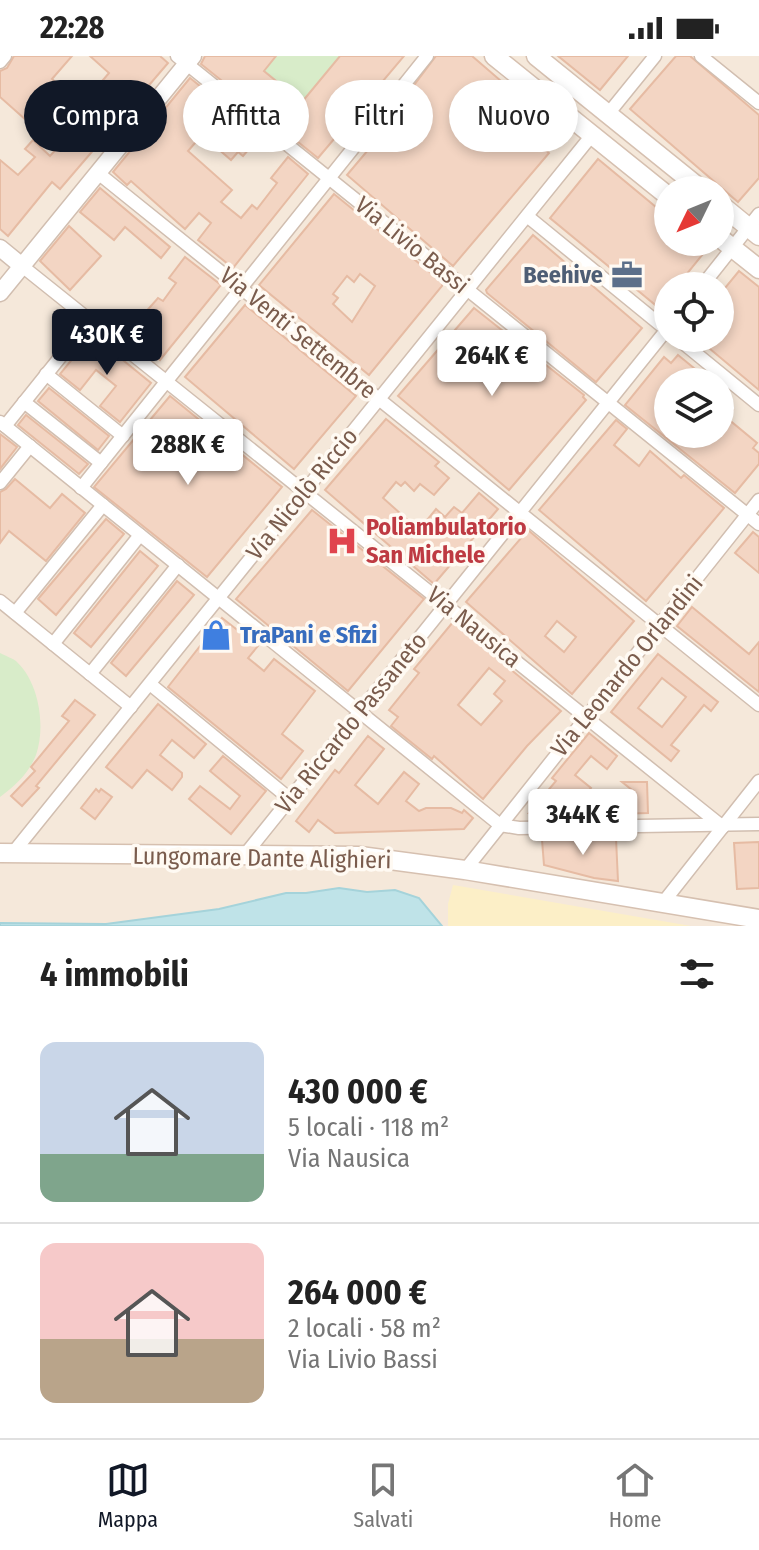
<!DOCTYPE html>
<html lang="it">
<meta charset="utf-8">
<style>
:root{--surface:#fff;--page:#f6f6f6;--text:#222;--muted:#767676;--line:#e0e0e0;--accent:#111827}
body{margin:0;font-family:"Fira Sans Condensed",sans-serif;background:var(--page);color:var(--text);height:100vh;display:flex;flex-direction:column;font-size:30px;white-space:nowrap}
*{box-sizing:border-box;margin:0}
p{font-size:26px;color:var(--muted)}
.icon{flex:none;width:44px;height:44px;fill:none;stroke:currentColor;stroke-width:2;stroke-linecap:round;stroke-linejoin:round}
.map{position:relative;height:870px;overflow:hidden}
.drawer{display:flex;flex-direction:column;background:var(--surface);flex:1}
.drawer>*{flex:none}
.guide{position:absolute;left:24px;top:24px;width:712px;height:72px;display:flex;gap:16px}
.needle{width:52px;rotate:227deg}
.fabs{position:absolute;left:654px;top:120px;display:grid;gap:16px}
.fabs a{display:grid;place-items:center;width:80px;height:80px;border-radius:50%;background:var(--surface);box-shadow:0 4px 12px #0003;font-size:40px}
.price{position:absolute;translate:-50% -68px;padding:0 18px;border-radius:8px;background:#fff;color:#222;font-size:26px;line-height:52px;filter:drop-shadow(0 2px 4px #0008)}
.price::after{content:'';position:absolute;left:50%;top:48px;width:24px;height:18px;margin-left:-12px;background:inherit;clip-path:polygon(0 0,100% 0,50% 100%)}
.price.active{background:var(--accent);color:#fff}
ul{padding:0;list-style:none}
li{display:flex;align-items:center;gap:24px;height:200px;padding:0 40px}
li+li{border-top:2px solid var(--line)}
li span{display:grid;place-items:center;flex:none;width:224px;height:160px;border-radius:16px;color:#555}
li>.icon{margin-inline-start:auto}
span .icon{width:96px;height:96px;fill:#fffc;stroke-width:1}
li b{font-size:34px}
h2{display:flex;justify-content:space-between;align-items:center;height:96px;padding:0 40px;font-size:34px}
.pill{padding:0 28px;border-radius:36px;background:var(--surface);box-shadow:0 4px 12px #0003;font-size:28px;line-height:72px}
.pill.active{background:var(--accent);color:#fff}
.status{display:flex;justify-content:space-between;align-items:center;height:56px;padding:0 40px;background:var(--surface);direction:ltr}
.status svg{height:22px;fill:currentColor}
.tabs{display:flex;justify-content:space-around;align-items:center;height:112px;border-top:2px solid var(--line);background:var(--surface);font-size:22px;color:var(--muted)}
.tabs a{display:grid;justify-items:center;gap:4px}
.tabs .active{color:var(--accent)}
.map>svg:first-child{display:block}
.residential{fill:#f5e8da;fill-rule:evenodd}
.green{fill:#d8ecc9}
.sand{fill:#fcefc7}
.water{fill:#bfe3e8;stroke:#a5d3da;stroke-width:2}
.building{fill:#f3d5c3;stroke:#e6bba3;stroke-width:2;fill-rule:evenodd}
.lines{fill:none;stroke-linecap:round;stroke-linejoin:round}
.minor-casing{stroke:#d1beb0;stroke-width:15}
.tertiary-casing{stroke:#d1beb0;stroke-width:19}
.secondary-casing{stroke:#d6c0b0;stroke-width:21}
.minor{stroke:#fff;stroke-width:12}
.tertiary{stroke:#fff;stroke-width:16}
.secondary{stroke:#fff;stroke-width:18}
.labels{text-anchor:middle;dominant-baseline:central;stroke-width:7;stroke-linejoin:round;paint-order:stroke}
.street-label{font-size:24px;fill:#7a5c4d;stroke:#fffaf3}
.service-label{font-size:24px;font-weight:bold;fill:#4e5e75;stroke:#fffaf3;text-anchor:end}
.health-label{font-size:24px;font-weight:bold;fill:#be3a42;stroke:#fffaf3;text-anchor:start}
.shop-label{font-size:24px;font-weight:bold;fill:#366cbe;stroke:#fffaf3;text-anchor:start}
</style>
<div class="status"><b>22:28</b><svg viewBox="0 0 49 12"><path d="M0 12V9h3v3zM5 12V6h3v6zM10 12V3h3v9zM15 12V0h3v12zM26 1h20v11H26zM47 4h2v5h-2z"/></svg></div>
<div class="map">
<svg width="759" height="870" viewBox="0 0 759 870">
<rect width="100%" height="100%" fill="#fdf6ec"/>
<path class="residential" d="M0,0H759V870H442L419,842L395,834L367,836L339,832L306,837H286L219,853L106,868L0,867ZM668,134H720V186H668ZM668,230H720V282H668ZM668,326H720V378H668Z"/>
<g class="green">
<polygon points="276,0 340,0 302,46 264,15"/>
<path d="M0,597C5,600 13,602 17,606C39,627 46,670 36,699C29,717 15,730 0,741Z"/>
</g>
<polygon class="sand" points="453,829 691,870 448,870 448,848"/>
<polygon class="water" points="339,832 367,836 395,834 419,842 442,870 0,870 0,867 106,868 219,853 286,837 306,837"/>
<g class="building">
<polygon points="14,0 72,0 52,23 58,28 26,64 0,41 0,15 7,12"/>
<polygon points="90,0 160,0 168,7 60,133 52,126 8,180 0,173 0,104 18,119 35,101 25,93 33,84 50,100 66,82 69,84 102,46 92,37 109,17"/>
<polygon points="205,0 276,0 264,15 302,46 340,0 404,0 318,102 201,8"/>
<polygon points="436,0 472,0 558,74 543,92 549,97 453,210 347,119 401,55 397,52"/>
<polygon points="558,0 628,0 600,34"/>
<polygon points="676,0 690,0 759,59 759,122 738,146 630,53"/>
<polygon points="190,22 261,79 243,100 238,96 231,104 202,79 188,95 232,134 221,146 241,162 252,149 257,153 277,127 271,122 288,101 308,118 233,212 198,184 211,167 199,157 185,173 131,125 127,129 113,116"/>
<polygon points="598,103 668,161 668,186 699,186 707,193 677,230 668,230 668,241 659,252 550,162"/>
<polygon points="100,132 170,191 161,202 125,171 114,184 80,156"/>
<path d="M334,138L442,226V230L369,319L259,229ZM360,218L375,230L352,266L333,248L338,242L333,238L347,220L354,226Z"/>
<polygon points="69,170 101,200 70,234 40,205"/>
<polygon points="533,179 642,272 596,326 487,237 486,234"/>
<polygon points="185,201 221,229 160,304 128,276 158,242 163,245 176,227 169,222"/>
<polygon points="739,215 759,231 759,334 697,282 720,282 720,238"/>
<polygon points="245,249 356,340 294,413 185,321"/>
<polygon points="474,252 584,339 583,341 586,344 509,434 398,340"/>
<polygon points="92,279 151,327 120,366 100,350 116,330 96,314 80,334 60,318"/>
<polygon points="678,299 711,326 668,326 668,378 720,378 720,344 733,354 727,362 757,387 753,392 759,397 759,408 735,437 625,349 664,301 671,307"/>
<polygon points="49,332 109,380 98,394 38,345"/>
<polygon points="170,340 282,431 207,521 94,431"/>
<polygon points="26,359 88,408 79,418 18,369"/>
<polygon points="386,363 439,406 435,410 449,422 434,439 420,428 414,435 405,426 401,430 396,426 383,442 419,474 436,453 445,461 454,451 462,457 479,437 498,453 434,528 325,434"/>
<polygon points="616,364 627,373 614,389 639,410 650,395 681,422 684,419 724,452 646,545 539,454"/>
<polygon points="0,378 17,391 0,413"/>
<polygon points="15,423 50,452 62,438 85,457 46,505 9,475 0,487 0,436 6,433"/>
<polygon points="312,454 424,543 348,635 236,543"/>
<polygon points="106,463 124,478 56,559 38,543"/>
<path d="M528,474L634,565L572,638L466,546ZM557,565L576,581L564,596L545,580Z"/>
<polygon points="753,476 759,481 759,517 735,497"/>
<polygon points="140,495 158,510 91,591 74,577"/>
<polygon points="177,525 194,539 126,620 111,607"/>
<polygon points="692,551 749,598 759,586 759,636 677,570"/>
<polygon points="222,562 258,590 248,602 264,615 274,603 315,635 282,678 303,695 281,723 168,631"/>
<path d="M453,566L561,655L527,690L483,743L434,700L432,703L391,670L398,661L389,654L419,617L414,613ZM489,612L505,625L494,638L502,645L481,669L458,649Z"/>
<path d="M658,598L718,646L711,655L704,649L671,689L679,695L671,705L611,656ZM662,622L686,641L662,671L638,652Z"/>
<polygon points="75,644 95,659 36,730 39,732 22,750 11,740 35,715 31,711 69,665 62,660"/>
<polygon points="158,648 206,688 194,702 172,684 160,699 182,717 182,721 172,734 147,714 132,732 106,711"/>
<polygon points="589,677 617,700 607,713 591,700 575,719 591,732 580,745 575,740 556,758 529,757 556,725 552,722"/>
<polygon points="368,680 384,693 355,729 378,748 404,716 419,728 406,745 419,755 426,752 451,752 462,757 464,754 473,762 464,773 335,777 318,764 309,776 296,765 335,714 339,717"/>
<polygon points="223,700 266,735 231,778 189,743 200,730 230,753 240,740 210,715"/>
<polygon points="622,726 647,726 648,757 615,758 615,735 632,734"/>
<polygon points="96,733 99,736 101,733 112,741 95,763 81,752"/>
<polygon points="610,781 616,782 618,825 594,822 544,809 542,784"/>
<polygon points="759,786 759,832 737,833 734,787"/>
</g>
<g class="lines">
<defs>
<g id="minor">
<polyline points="177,0 759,468"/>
<polyline points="701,0 759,47"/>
<polyline points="0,6 5,0"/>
<polyline points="608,58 655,0"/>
<polyline points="98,117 759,649"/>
<polyline points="527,160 668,275"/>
<polyline points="22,210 723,771"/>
<polyline points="702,230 759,158"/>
<polyline points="677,282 759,349"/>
<polyline points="46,318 123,380"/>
<polyline points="24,346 101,407"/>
<polyline points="0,366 500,769 519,772 759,768"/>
<polyline points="5,370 90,264"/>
<polyline points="0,427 30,390"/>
<polyline points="81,432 427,0"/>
<polyline points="0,545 131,651"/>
<polyline points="15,557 103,449"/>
<polyline points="53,588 140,479"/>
<polyline points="90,618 178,509"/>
<polyline points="150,628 290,743"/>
<polyline points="12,798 592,79"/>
<polyline points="244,800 668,272"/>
<polyline points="465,814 759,444"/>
<polyline points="662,848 759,725"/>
</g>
<g id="tertiary">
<polyline points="0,192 22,210"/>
<polyline points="0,237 193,0"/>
</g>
<g id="secondary">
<polyline points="494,0 668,140"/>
<polyline points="536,0 702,134"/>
<polyline points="720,148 759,180"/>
<polyline points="720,182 759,213"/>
<polyline points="0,797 360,800 465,814 759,863"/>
</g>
</defs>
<use href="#minor" class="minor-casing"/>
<use href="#tertiary" class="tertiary-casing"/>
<use href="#secondary" class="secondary-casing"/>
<use href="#minor" class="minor"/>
<use href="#tertiary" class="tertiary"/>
<use href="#secondary" class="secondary"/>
</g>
<defs>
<symbol id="office-bare" viewBox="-9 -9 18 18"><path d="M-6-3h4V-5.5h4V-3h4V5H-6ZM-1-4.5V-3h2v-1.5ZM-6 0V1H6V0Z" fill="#5c6f8a" stroke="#fffaf3" stroke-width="2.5" paint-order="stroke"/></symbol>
<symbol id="hospital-bare" viewBox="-9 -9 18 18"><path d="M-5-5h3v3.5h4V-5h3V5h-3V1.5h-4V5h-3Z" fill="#e0444e" stroke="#fffaf3" stroke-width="2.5" paint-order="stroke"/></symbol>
<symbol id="shop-bare" viewBox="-9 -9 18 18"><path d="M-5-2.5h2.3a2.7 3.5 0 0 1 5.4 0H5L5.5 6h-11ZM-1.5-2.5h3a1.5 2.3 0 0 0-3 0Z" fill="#3f7fe0" stroke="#fffaf3" stroke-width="2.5" paint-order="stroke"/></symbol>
</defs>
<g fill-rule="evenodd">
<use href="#office-bare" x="605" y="197" width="44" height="44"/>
<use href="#hospital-bare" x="320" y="463" width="44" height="44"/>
<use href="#shop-bare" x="194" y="557" width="44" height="44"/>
</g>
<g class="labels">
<g class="street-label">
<text transform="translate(412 189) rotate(39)">Via Livio Bassi</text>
<text transform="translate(298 277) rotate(39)">Via Venti Settembre</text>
<text transform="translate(302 438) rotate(-51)">Via Nicolò Riccio</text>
<text transform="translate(474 571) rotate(39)">Via Nausica</text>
<text transform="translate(627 610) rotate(-51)">Via Leonardo Orlandini</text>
<text transform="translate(351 667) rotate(-51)">Via Riccardo Passaneto</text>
<text transform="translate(262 802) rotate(1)">Lungomare Dante Alighieri</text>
</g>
<g class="service-label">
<text x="603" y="219">Beehive</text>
</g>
<g class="health-label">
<text x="366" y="471">Poliambulatorio<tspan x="366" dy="28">San Michele</tspan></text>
</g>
<g class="shop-label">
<text x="240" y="579">TraPani e Sfizi</text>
</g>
</g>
</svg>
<div class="fabs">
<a><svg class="needle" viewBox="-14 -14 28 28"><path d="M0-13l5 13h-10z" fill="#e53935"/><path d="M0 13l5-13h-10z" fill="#767676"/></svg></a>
<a><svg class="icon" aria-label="locate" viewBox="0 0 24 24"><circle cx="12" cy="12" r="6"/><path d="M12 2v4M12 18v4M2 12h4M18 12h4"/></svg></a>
<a><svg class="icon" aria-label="layers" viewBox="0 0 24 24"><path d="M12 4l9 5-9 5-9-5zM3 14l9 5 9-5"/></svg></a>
</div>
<b class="price active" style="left:107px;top:321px">430K €</b>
<b class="price" style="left:492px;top:342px">264K €</b>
<b class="price" style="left:188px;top:431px">288K €</b>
<b class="price" style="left:583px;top:801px">344K €</b>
<div class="guide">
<a class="pill active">Compra</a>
<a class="pill">Affitta</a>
<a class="pill">Filtri</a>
<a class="pill">Nuovo</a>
</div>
</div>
<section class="drawer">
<h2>4 immobili<svg class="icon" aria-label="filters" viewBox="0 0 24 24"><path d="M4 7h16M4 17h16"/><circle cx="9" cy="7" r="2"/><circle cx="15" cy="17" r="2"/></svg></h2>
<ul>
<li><span style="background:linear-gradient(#c9d6e8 70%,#7fa58c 0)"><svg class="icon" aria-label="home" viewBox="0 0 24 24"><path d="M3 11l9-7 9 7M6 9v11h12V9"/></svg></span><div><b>430 000 €</b><p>5 locali · 118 m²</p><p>Via Nausica</p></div></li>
<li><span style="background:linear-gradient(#f6c9c9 60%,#b9a48a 0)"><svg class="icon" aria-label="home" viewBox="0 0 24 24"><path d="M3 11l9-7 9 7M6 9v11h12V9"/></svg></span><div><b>264 000 €</b><p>2 locali · 58 m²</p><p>Via Livio Bassi</p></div></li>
</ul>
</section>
<nav class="tabs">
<a class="active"><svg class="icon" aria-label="map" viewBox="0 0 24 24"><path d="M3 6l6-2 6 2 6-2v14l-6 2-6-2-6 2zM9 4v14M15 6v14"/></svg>Mappa</a>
<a><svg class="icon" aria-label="saved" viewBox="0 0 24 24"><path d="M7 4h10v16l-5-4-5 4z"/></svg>Salvati</a>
<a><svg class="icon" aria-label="home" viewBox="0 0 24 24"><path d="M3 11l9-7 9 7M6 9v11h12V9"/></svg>Home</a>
</nav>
